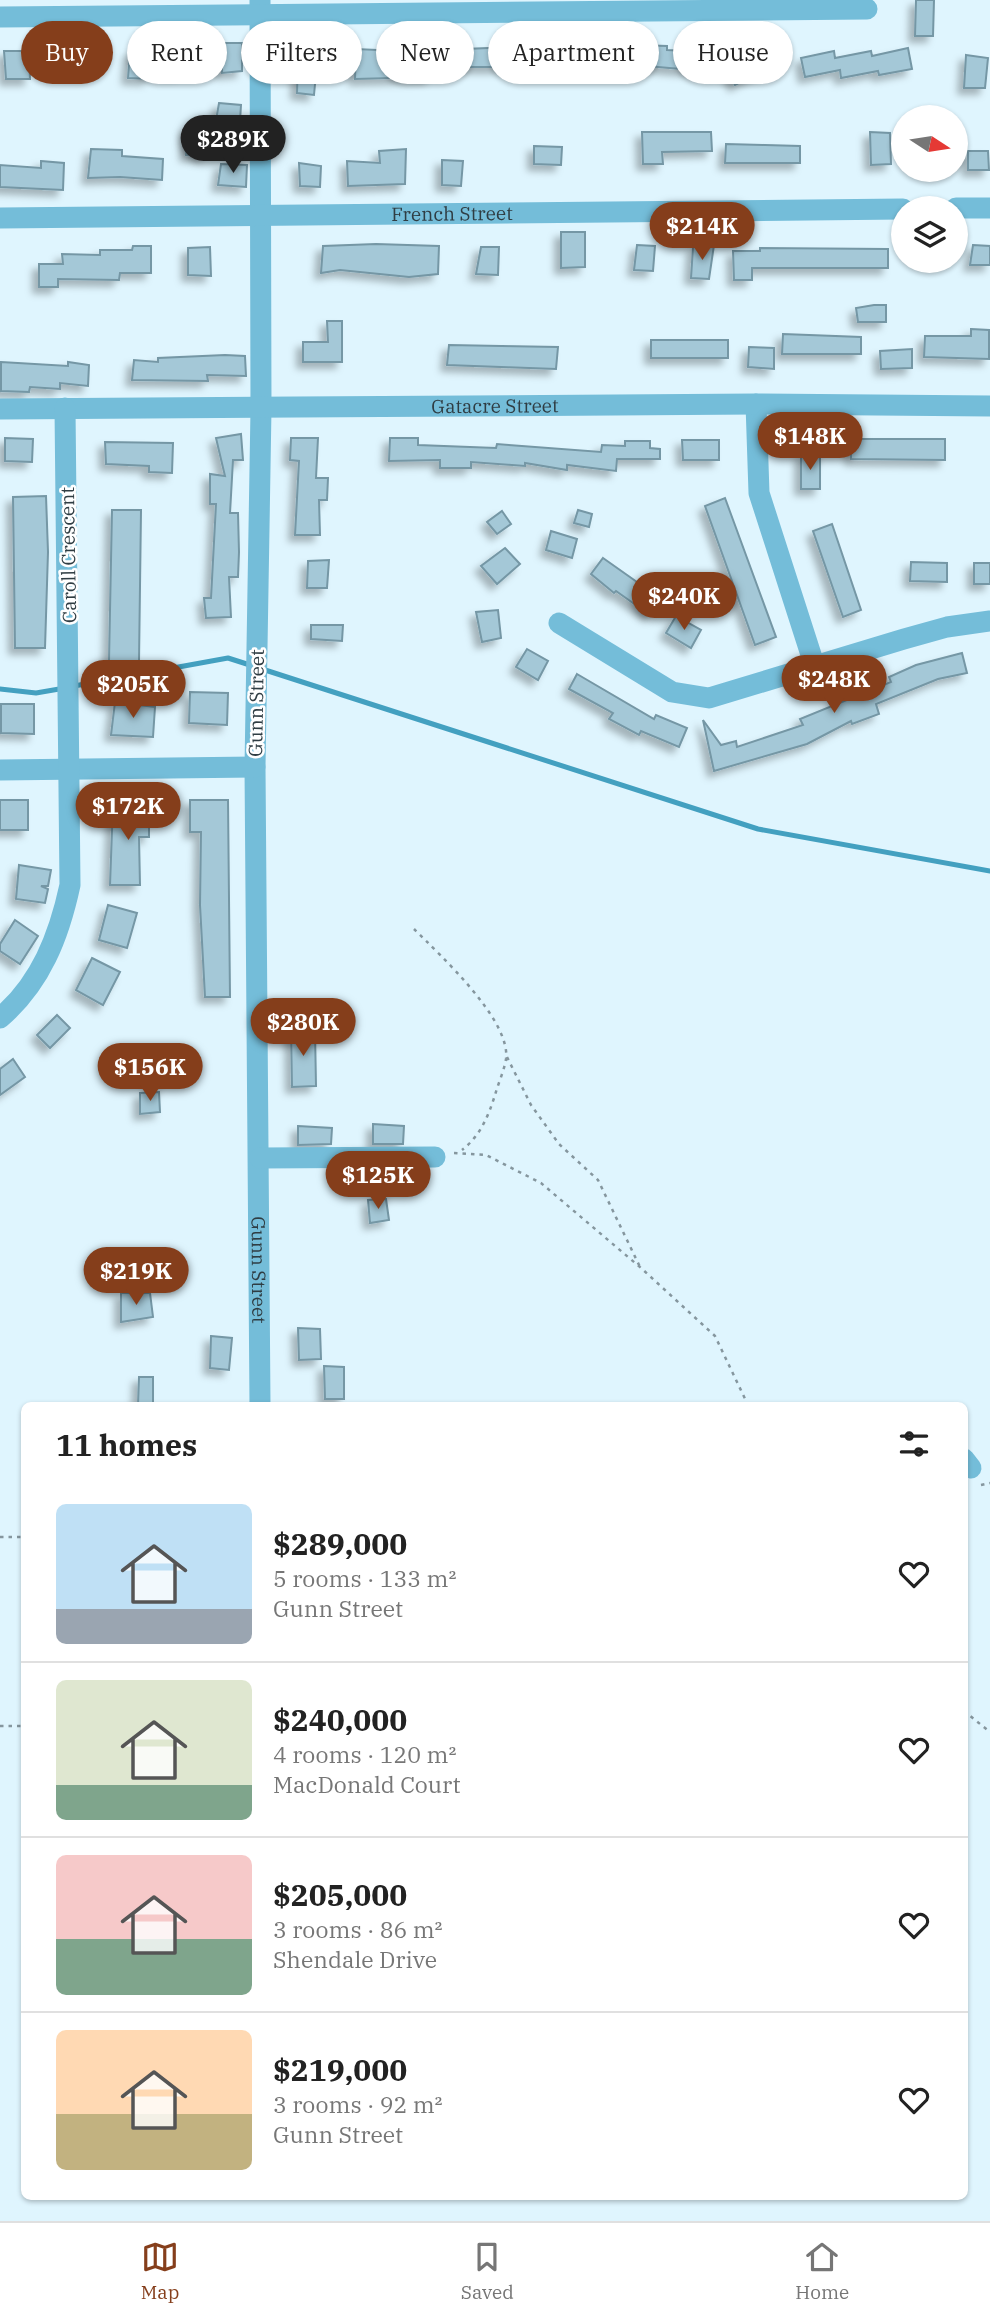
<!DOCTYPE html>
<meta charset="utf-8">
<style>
:root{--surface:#fff;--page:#f6f6f6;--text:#222;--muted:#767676;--line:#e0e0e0;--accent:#853e1b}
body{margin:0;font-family:"IBM Plex Serif",serif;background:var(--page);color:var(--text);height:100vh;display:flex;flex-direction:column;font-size:26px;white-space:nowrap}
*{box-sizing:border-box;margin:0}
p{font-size:23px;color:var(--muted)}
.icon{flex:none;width:38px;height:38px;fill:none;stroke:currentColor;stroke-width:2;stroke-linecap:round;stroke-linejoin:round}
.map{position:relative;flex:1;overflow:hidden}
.sheet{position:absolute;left:21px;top:1402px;width:947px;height:798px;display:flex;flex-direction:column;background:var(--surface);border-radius:10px;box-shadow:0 2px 5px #0004}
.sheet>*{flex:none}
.hud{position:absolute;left:21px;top:21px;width:948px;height:63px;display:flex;gap:14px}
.needle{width:46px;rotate:102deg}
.controls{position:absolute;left:891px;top:105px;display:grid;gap:14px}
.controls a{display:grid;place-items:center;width:77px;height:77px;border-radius:50%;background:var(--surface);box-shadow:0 2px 5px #0004;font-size:35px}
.price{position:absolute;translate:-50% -60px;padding:0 16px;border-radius:24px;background:var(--accent);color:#fff;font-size:23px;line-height:46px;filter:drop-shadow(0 2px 4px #0008)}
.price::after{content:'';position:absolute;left:50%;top:42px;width:21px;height:16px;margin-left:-10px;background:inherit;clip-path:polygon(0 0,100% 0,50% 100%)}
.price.on{background:#222;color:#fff}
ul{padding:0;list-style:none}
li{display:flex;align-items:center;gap:21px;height:175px;padding:0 35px}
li+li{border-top:2px solid var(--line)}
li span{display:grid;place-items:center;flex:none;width:196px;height:140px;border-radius:10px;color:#555}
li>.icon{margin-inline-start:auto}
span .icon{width:84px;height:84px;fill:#fffc;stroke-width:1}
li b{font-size:30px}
h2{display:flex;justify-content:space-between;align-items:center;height:84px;padding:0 35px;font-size:30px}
.chip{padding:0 24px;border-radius:32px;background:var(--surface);box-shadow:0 2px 5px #0004;font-size:24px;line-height:63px}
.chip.on{background:var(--accent);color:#fff}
.tab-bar{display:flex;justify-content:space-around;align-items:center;height:98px;border-top:2px solid var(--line);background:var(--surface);font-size:19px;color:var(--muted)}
.tab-bar a{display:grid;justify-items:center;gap:4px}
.tab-bar .on{color:var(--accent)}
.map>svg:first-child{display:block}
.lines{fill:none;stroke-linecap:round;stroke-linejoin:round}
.stream{stroke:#43a0c0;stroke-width:5}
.building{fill:#a4c8d7;stroke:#7597a5;stroke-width:2;filter:url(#shadow)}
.path{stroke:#85969e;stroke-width:2.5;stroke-dasharray:3.5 5;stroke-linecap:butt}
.minor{stroke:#74bdd9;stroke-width:21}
.labels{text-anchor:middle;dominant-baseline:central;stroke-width:5;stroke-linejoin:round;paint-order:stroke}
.street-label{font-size:19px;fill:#2f3d43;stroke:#fff}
</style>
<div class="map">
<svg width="990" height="2221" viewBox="0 0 990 2221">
<defs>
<filter id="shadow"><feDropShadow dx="-6" dy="6" stdDeviation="3.5" flood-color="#0004"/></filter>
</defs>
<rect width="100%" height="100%" fill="#dff5fe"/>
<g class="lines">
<g class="stream">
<polyline points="262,669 758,829 990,871"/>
<polyline points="74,686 228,658 253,666"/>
<polyline points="0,689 36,693 65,688"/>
</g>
</g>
<g class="building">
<polygon points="916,0 934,0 933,36 915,36"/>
<polygon points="222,43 242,43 242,71 222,73"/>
<polygon points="636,45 667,46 667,50 716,52 715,72 635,65"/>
<polygon points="64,47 86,48 87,73 64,71"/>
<polygon points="513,47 584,47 584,67 464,67 464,49"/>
<polygon points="400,48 432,50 431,77 355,79 356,49 400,51"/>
<polygon points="908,48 912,69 879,75 878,71 841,78 840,70 805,77 801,58 834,51 835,58 871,51 872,56"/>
<polygon points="180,49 180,73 149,72 149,79 128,78 130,51"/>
<polygon points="4,51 29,51 30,79 6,79"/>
<polygon points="298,51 318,52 314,95 297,93"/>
<polygon points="754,54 762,72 735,85 726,68"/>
<polygon points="966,55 988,58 985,88 964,88"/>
<polygon points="219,103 241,105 240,121 216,120"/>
<polygon points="187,128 206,130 206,156 186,155"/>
<polygon points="642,132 711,132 712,151 662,152 663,164 643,164"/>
<polygon points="870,132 890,133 891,164 871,165"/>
<polygon points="726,144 800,146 800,163 725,163"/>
<polygon points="534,146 562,147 561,165 534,164"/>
<polygon points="91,149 122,150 122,156 163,159 162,180 120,177 88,178"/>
<polygon points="406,149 405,184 348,186 347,161 380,163 379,151"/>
<polygon points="968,151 988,151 989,170 968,170"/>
<polygon points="442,160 463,161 461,186 442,185"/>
<polygon points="41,161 64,163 63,190 0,187 0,165 41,168"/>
<polygon points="299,163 321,166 320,187 300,186"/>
<polygon points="221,164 247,165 246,187 218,185"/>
<polygon points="561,232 585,232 585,267 561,268"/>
<polygon points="376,244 439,246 438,274 409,277 340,270 321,273 323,246"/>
<polygon points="637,245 655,246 653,271 634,270"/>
<polygon points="714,245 709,279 691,278 693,247"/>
<polygon points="973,245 990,246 990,265 970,265"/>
<polygon points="133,246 151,246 151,273 120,273 119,280 58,279 58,287 39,287 39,264 63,264 62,254 100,255 100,250 132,250"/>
<polygon points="210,247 211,276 188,275 188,248"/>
<polygon points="481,247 499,247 498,275 476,274"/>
<polygon points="760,248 888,249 888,268 752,268 752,280 734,280 733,251 760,251"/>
<polygon points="874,305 886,305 886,322 858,322 856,308"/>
<polygon points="327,321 342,321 342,362 303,362 303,342 328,342"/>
<polygon points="971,329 989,330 989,359 924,357 925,336 971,336"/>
<polygon points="783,334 861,337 861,354 782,354"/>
<rect x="651" y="340" width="77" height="18"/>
<polygon points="449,345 558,347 556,369 447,365"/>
<polygon points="749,347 774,348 774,369 748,367"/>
<polygon points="912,349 912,368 881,369 880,351"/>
<polygon points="225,355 245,356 246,376 207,375 208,381 132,380 134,360 158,362 158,358"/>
<polygon points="1,362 68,366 68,362 89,365 88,386 60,383 60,389 30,387 29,392 1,391"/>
<polygon points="241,434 243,460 233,460 230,513 238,513 239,552 238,577 229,577 231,617 206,618 204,598 211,598 216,504 210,504 210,474 225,476 216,438"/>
<polygon points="5,438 33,439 32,462 5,461"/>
<polygon points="291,438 318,438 316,478 328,478 327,500 319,500 320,535 295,535 299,461 290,460"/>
<polygon points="390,438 418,438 418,445 496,448 497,444 601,452 602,445 625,446 625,441 650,441 650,448 660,449 660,459 617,459 616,471 567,465 567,470 525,463 525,466 471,462 471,468 440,468 440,460 389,461"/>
<polygon points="851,439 945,439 945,460 851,459"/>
<polygon points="682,440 719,440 719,460 683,460"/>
<polygon points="105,442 173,443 172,473 149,472 149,466 106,464"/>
<rect x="801" y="454" width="19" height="35"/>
<polygon points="46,496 48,552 45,648 15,648 13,497"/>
<polygon points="725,498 776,637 755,645 705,506"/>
<polygon points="112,510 141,510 139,662 109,661"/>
<polygon points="578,510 592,514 589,527 574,523"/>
<polygon points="502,511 511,524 497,534 487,522"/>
<polygon points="832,524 861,610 843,617 813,531"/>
<polygon points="551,531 577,539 572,558 546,550"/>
<polygon points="505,548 520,564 497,584 481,566"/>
<polygon points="603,558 661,599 650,615 616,591 614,593 591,574"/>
<polygon points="329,560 327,588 307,588 308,561"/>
<polygon points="911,562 947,563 947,582 910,581"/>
<rect x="974" y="563" width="16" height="21"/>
<polygon points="498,610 501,638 482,642 476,612"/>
<polygon points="676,616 701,630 691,648 666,633"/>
<polygon points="311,625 343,625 342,641 311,639"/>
<polygon points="527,649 548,661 538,680 516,667"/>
<polygon points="962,653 967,673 938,679 876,704 879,714 852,724 851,721 807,744 714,771 703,720 721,745 736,741 737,747 803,725 800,719 891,682 889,677 916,665"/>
<polygon points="577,674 654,719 656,715 687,728 679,747 641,731 639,735 609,719 613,713 569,689"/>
<polygon points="190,692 228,693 227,725 189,723"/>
<polygon points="115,702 155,707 153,737 111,735"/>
<polygon points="1,704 34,704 34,734 1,733"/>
<rect x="0" y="800" width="28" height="30"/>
<polygon points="190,800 228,800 230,997 205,997 200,905 201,832 190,832"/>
<polygon points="113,803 149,803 149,837 139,837 140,885 110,885"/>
<polygon points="19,865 51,870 48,886 41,886 48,889 45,903 16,899"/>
<polygon points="108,905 137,913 127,948 99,940"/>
<polygon points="15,920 38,936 20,964 0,951 0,944"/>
<polygon points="92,958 120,972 103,1005 76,990"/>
<polygon points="57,1015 70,1028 50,1048 37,1035"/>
<polygon points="291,1030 315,1030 316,1086 292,1087"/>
<polygon points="13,1059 25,1077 0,1095 0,1069"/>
<polygon points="159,1092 160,1112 140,1114 140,1093"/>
<polygon points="373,1124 404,1126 403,1144 373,1144"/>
<polygon points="298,1126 332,1128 331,1144 298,1145"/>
<polygon points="386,1199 389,1220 370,1223 368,1200"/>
<polygon points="121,1293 150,1293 153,1317 121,1322"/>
<polygon points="298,1328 320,1329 321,1359 299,1360"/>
<polygon points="211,1336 232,1338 229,1370 210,1368"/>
<polygon points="324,1366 344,1367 344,1399 325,1399"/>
<polygon points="139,1377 153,1377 153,1405 138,1405"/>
</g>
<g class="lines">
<g class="path">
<path d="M414,929C440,955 511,1020 506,1059C504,1071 498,1084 495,1095C488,1117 480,1136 462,1150"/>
<polyline points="507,1057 531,1105 559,1144 598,1180 640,1267"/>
<polyline points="454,1153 486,1155 541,1183 641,1268 715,1336 748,1405"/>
<polyline points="981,1485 990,1483"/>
<polyline points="0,1537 24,1537"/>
<polyline points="964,1711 990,1732"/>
<polyline points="0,1726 24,1726"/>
</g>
<g class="minor">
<path id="s1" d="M260,0L261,409L255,767L260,1405"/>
<polyline points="0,17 867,9"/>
<polyline points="956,208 990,208"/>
<path id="s2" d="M0,218L903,209"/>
<polyline points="756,404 759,493 814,664"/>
<path id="s3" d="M0,409L756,404L990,406"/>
<polyline points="559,623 672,692 709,698 904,639 947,627 990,621"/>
<polyline points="0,770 255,767"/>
<path d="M0,1018C41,983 59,936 70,885L65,408"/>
<polyline points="260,1158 435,1157"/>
<polyline points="964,1459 971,1468"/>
</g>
</g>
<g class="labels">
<g class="street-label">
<text stroke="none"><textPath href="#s2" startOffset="452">French Street</textPath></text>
<text stroke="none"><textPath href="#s3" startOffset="495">Gatacre Street</textPath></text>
<text transform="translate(68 555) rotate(-91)">Caroll Crescent</text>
<text transform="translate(256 703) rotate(-89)">Gunn Street</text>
<text stroke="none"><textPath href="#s1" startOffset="1270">Gunn Street</textPath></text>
</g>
</g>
</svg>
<div class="controls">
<a><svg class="needle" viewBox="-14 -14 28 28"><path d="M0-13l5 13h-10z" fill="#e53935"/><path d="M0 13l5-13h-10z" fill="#767676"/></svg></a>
<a><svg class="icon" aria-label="layers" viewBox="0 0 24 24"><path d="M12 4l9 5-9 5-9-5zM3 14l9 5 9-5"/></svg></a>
</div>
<b class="price on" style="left:233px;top:175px">$289K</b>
<b class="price" style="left:702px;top:262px">$214K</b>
<b class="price" style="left:810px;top:472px">$148K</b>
<b class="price" style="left:684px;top:632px">$240K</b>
<b class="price" style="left:834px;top:715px">$248K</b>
<b class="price" style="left:133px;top:720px">$205K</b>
<b class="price" style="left:128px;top:842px">$172K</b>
<b class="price" style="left:303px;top:1058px">$280K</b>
<b class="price" style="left:150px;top:1103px">$156K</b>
<b class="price" style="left:378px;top:1211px">$125K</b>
<b class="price" style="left:136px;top:1307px">$219K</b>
<div class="hud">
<a class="chip on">Buy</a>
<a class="chip">Rent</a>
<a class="chip">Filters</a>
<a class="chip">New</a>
<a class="chip">Apartment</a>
<a class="chip">House</a>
</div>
<section class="sheet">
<h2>11 homes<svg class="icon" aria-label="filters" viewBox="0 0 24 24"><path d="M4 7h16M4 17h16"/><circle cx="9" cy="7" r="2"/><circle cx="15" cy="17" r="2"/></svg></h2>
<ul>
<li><span style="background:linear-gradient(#bfe0f5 75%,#9aa5b1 0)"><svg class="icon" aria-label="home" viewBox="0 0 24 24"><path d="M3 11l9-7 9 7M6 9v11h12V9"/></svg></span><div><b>$289,000</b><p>5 rooms · 133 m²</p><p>Gunn Street</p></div><svg class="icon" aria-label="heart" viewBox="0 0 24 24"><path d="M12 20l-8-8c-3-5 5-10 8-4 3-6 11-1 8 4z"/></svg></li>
<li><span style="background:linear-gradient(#dfe7d0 75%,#7fa58c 0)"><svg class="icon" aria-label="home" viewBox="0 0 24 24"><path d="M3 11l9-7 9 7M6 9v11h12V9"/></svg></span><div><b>$240,000</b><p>4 rooms · 120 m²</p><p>MacDonald Court</p></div><svg class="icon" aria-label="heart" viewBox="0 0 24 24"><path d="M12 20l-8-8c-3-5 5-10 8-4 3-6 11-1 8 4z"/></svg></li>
<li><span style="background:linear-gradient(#f6c9c9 60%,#7fa58c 0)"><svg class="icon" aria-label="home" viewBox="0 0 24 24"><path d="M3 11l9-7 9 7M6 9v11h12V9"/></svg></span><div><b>$205,000</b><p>3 rooms · 86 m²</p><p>Shendale Drive</p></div><svg class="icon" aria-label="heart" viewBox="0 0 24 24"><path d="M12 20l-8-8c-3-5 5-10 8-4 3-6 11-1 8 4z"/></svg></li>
<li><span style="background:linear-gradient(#ffd9b3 60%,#c2b280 0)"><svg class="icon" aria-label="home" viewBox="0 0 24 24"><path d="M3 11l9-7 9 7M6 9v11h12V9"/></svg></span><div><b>$219,000</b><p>3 rooms · 92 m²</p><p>Gunn Street</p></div><svg class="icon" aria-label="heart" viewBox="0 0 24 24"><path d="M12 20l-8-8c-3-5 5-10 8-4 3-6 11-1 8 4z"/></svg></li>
</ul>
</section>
</div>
<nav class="tab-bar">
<a class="on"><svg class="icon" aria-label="map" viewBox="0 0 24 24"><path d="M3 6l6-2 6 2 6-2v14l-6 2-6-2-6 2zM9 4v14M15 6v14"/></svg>Map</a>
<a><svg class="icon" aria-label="saved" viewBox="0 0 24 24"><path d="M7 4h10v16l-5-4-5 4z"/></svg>Saved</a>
<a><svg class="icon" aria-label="home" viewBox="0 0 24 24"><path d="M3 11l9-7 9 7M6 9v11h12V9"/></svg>Home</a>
</nav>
